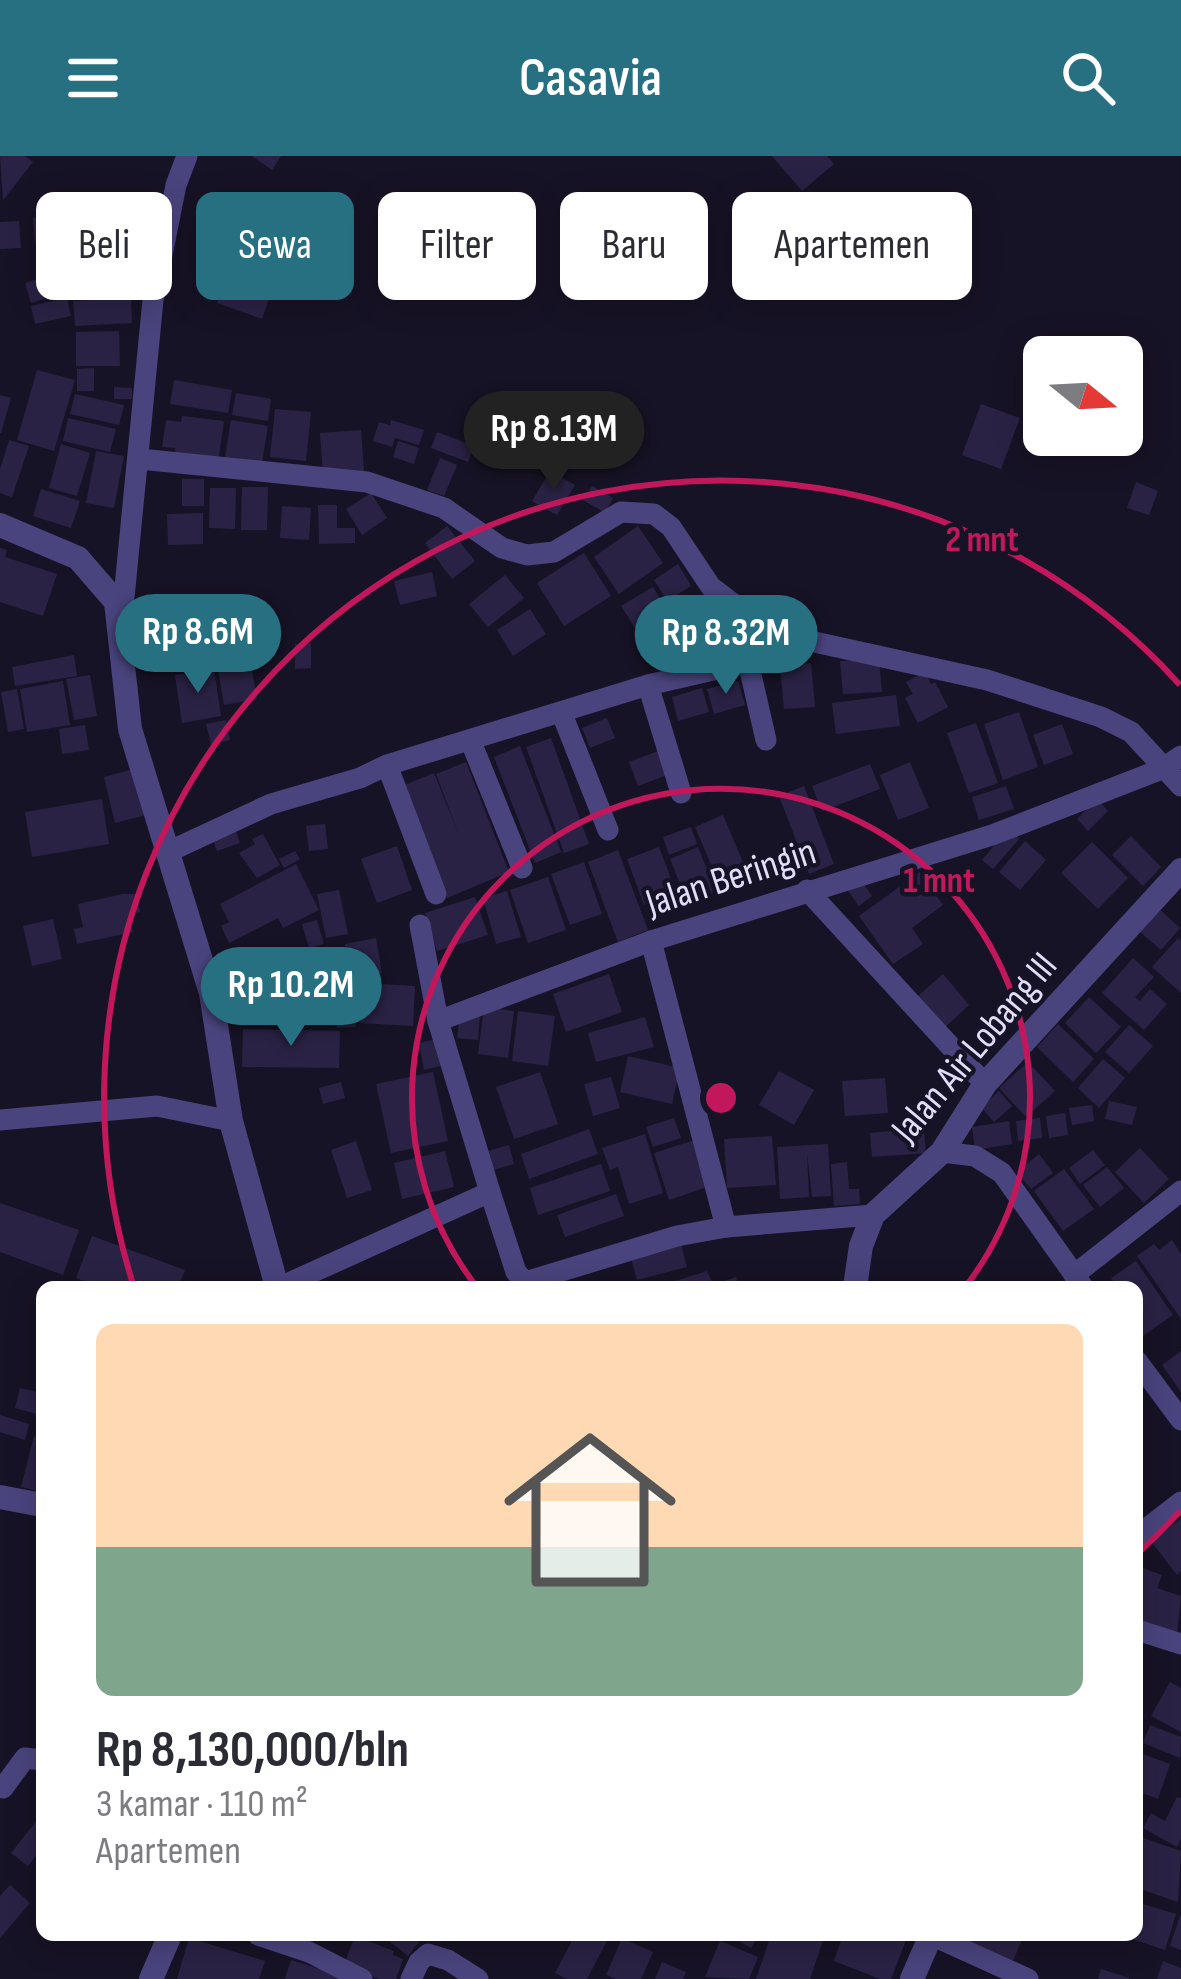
<!DOCTYPE html>
<html lang="id">
<meta charset="utf-8">
<style>
:root{--surface:#fff;--page:#f7f7f7;--text:#2b2b33;--muted:#7c7c81;--line:#e1e1e2;--accent:#277081}
body{margin:0;font-family:"Sofia Sans Condensed",sans-serif;background:var(--page);color:var(--text);height:100vh;display:flex;flex-direction:column;font-size:45px;white-space:nowrap}
*{box-sizing:border-box;margin:0}
p{font-size:39px;color:var(--muted)}
.icon{flex:none;width:66px;height:66px;fill:none;stroke:currentColor;stroke-width:2;stroke-linecap:round;stroke-linejoin:round}
.map{position:relative;flex:1;overflow:hidden}
.panel{position:absolute;left:36px;top:1125px;width:1107px;height:660px;display:flex;flex-direction:column;background:var(--surface);border-radius:18px;box-shadow:0 6px 30px #0003}
.panel>*{flex:none}
.guide{position:absolute;left:36px;top:36px;width:1110px;height:108px;display:flex;gap:24px}
.needle{width:78px;rotate:108deg}
.buttons{position:absolute;left:1023px;top:180px;display:grid;gap:24px}
.buttons a{display:grid;place-items:center;width:120px;height:120px;border-radius:18px;background:var(--surface);box-shadow:0 6px 30px #0003;font-size:60px}
.price{position:absolute;translate:-50% -102px;padding:0 27px;border-radius:42px;background:var(--accent);color:#fff;font-size:39px;line-height:78px;filter:drop-shadow(0 3px 6px #0008)}
.price::after{content:'';position:absolute;left:50%;top:72px;width:36px;height:27px;margin-left:-18px;background:inherit;clip-path:polygon(0 0,100% 0,50% 100%)}
.price.on{background:#222;color:#fff}
ul{padding:0;list-style:none}
li{display:grid;align-content:center;gap:24px;height:636px;padding:0 60px}
li+li{border-top:3px solid var(--line)}
li span{display:grid;place-items:center;height:372px;border-radius:18px;color:#555}
li>.icon{margin-inline-start:auto}
span .icon{width:216px;height:216px;fill:#fffc;stroke-width:1}
li b{font-size:51px}
.chip{padding:0 42px;border-radius:18px;background:var(--surface);box-shadow:0 6px 30px #0003;font-size:42px;line-height:108px}
.chip.on{background:var(--accent);color:#fff}
header{display:flex;justify-content:space-between;align-items:center;height:156px;padding:0 60px;background:var(--accent);color:#fff;font-size:54px;font-weight:600}
.map>svg:first-child{display:block}
.building{fill:#2a2244}
.lines{fill:none;stroke-linecap:round;stroke-linejoin:round}
.minor{stroke:#4a447e;stroke-width:21}
.tertiary{stroke:#4a447e;stroke-width:24}
.ring{fill:none;stroke:#c2185b;stroke-width:6}
.labels{text-anchor:middle;dominant-baseline:central;stroke-width:9;stroke-linejoin:round;paint-order:stroke}
.street-label{font-size:39px;fill:#e1ddfa;stroke:#171326}
.centre{fill:#c2185b;stroke:#171326;stroke-width:6}
.ring-label{font-size:36px;text-anchor:middle;font-weight:bold;fill:#c2185b;stroke:#171326;stroke-width:9;stroke-linejoin:round;paint-order:stroke}
</style>
<header><svg class="icon" aria-label="menu" viewBox="0 0 24 24"><path d="M4 6h16M4 12h16M4 18h16"/></svg>Casavia<svg class="icon" aria-label="search" viewBox="0 0 24 24"><circle cx="10" cy="10" r="6"/><path d="M15 15l6 6"/></svg></header>
<div class="map">
<svg width="1181" height="1823" viewBox="0 0 1181 1823">
<rect width="100%" height="100%" fill="#171326"/>
<g class="building">
<polygon points="0,0 25,0 33,6 3,44"/>
<polygon points="252,0 281,0 272,14"/>
<polygon points="772,0 827,0 834,8 802,35"/>
<polygon points="795,36 812,54 788,79 770,61"/>
<polygon points="245,55 291,71 276,110 231,93"/>
<polygon points="121,57 123,95 68,99 66,60"/>
<polygon points="59,60 61,85 35,87 33,62"/>
<polygon points="19,65 21,92 0,93 0,66"/>
<polygon points="230,109 275,125 262,163 217,147"/>
<polygon points="54,118 60,138 31,147 25,127"/>
<polygon points="67,142 71,160 35,168 31,150"/>
<polygon points="131,142 132,167 75,170 73,145"/>
<polygon points="119,175 120,210 76,210 76,176"/>
<polygon points="94,212 94,235 77,235 77,213"/>
<polygon points="37,214 75,224 54,295 17,284"/>
<polygon points="174,224 232,234 228,257 170,248"/>
<polygon points="114,231 132,232 132,243 114,243"/>
<polygon points="236,237 271,243 268,265 232,259"/>
<polygon points="75,238 124,249 119,269 70,258"/>
<polygon points="0,239 11,242 1,277 0,277"/>
<polygon points="981,248 1020,262 1001,313 962,299"/>
<polygon points="275,253 311,256 306,305 270,301"/>
<polygon points="182,260 224,265 218,307 174,301 175,292 162,291 166,264 181,266"/>
<polygon points="68,262 116,273 110,296 63,285"/>
<polygon points="231,264 268,270 262,307 225,301"/>
<polygon points="391,264 424,274 419,289 395,282 392,291 373,285 379,266 390,269"/>
<polygon points="361,274 364,315 323,318 320,277"/>
<polygon points="437,276 474,290 468,306 431,292"/>
<polygon points="9,284 29,290 12,341 0,337 0,313"/>
<polygon points="398,285 419,292 414,308 393,301"/>
<polygon points="61,288 90,297 77,340 49,332"/>
<polygon points="96,295 124,300 114,352 86,347"/>
<polygon points="440,302 457,309 444,340 427,334"/>
<polygon points="550,315 575,329 557,359 532,345"/>
<rect x="182" y="323" width="22" height="27"/>
<polygon points="1136,326 1158,335 1149,359 1127,352"/>
<polygon points="592,330 613,342 605,357 583,344"/>
<polygon points="242,331 268,331 267,374 241,374"/>
<polygon points="210,332 236,332 235,373 209,372"/>
<polygon points="41,333 80,345 71,372 33,360"/>
<polygon points="371,337 387,362 362,379 346,353"/>
<polygon points="318,349 337,349 337,372 355,372 355,387 319,388"/>
<polygon points="282,350 311,352 309,384 280,382"/>
<polygon points="203,357 203,388 168,389 167,358"/>
<polygon points="447,370 475,405 452,423 425,387"/>
<polygon points="638,370 663,407 619,438 594,401"/>
<polygon points="0,392 7,394 5,401 57,418 43,460 0,446"/>
<polygon points="584,397 611,440 564,470 537,427"/>
<polygon points="678,408 691,430 667,445 654,424"/>
<polygon points="432,416 437,440 400,449 394,425"/>
<polygon points="505,419 524,442 488,471 469,448"/>
<polygon points="653,431 667,454 636,473 621,450"/>
<polygon points="713,438 735,466 715,481 694,453"/>
<polygon points="219,441 221,458 180,461 179,444"/>
<polygon points="254,447 257,477 228,480 225,450"/>
<polygon points="530,453 546,478 513,500 497,474"/>
<polygon points="216,461 218,483 187,485 185,463"/>
<polygon points="747,465 759,482 730,502 719,485"/>
<polygon points="696,469 716,486 699,505 679,488"/>
<polygon points="295,488 311,488 311,512 295,513"/>
<polygon points="187,489 190,509 156,514 153,494"/>
<polygon points="74,499 77,520 15,530 12,511"/>
<polygon points="250,502 257,543 224,549 217,508"/>
<polygon points="879,503 882,536 843,538 840,505"/>
<polygon points="811,507 815,551 784,553 780,510"/>
<polygon points="214,513 221,560 182,567 175,519"/>
<polygon points="925,516 931,528 935,526 948,551 918,567 905,542 913,538 906,526"/>
<polygon points="90,519 97,560 74,564 66,523"/>
<polygon points="63,525 70,569 27,576 20,533"/>
<polygon points="738,525 745,549 714,558 707,533"/>
<polygon points="702,532 709,556 678,565 672,541"/>
<polygon points="17,533 24,573 8,576 1,536"/>
<polygon points="896,539 900,570 836,578 832,547"/>
<polygon points="1019,556 1038,611 1003,624 984,568"/>
<polygon points="607,562 615,582 590,592 582,572"/>
<polygon points="226,564 230,584 211,588 206,568"/>
<polygon points="976,567 998,627 969,637 947,577"/>
<polygon points="1062,568 1073,598 1044,609 1033,579"/>
<polygon points="85,569 89,594 62,598 59,573"/>
<polygon points="551,582 589,688 564,697 526,591"/>
<polygon points="520,590 561,696 535,707 494,601"/>
<polygon points="658,595 667,619 638,630 629,606"/>
<polygon points="466,606 509,716 447,742 402,630 434,617 460,682 436,618"/>
<polygon points="910,606 929,652 898,664 880,619"/>
<polygon points="870,608 880,633 822,655 812,630"/>
<polygon points="134,613 146,659 115,667 104,621"/>
<polygon points="804,630 834,708 809,718 779,640"/>
<polygon points="1006,630 1014,653 979,664 972,641"/>
<polygon points="102,643 109,688 32,701 25,656"/>
<polygon points="1097,643 1108,655 1088,675 1077,663"/>
<polygon points="723,659 748,718 720,730 695,671"/>
<polygon points="325,668 328,693 309,695 306,670"/>
<polygon points="234,669 240,687 217,695 211,678"/>
<polygon points="691,671 697,688 669,699 663,681"/>
<polygon points="1008,673 1019,683 993,713 982,704"/>
<polygon points="263,678 280,709 257,722 239,697 255,688 252,683"/>
<polygon points="1131,680 1161,711 1143,730 1112,699"/>
<polygon points="1025,685 1046,704 1020,734 999,716"/>
<polygon points="1092,686 1128,722 1098,753 1061,717"/>
<polygon points="397,690 412,734 377,747 361,703"/>
<polygon points="659,691 676,736 644,749 627,703"/>
<polygon points="698,691 716,736 688,748 670,703"/>
<polygon points="618,694 648,774 618,786 588,706"/>
<polygon points="295,695 300,703 284,712 279,703"/>
<polygon points="584,706 602,758 570,769 551,718"/>
<polygon points="296,708 319,754 283,772 278,762 229,787 221,770 229,766 220,748"/>
<polygon points="920,716 943,749 912,772 923,788 893,808 859,760"/>
<polygon points="548,721 566,774 528,787 510,734"/>
<polygon points="859,722 872,740 859,750 846,732"/>
<polygon points="339,734 348,778 326,782 317,738"/>
<polygon points="507,735 521,781 496,788 483,742"/>
<polygon points="123,738 136,738 140,756 129,758 133,776 77,788 74,773 83,771 78,748"/>
<polygon points="475,741 488,779 437,795 425,757"/>
<polygon points="1158,752 1180,772 1161,794 1138,774"/>
<polygon points="53,763 62,803 32,810 23,770"/>
<polygon points="317,764 324,788 309,792 302,768"/>
<polygon points="376,782 382,817 351,823 345,788"/>
<polygon points="1178,782 1181,785 1181,837 1152,811"/>
<polygon points="343,793 346,827 310,830 307,796"/>
<polygon points="1133,802 1154,821 1135,841 1140,845 1150,833 1167,848 1144,874 1102,837"/>
<polygon points="609,818 622,856 566,876 553,838"/>
<polygon points="943,818 969,849 943,873 916,842"/>
<polygon points="362,827 415,830 413,870 359,867"/>
<polygon points="354,832 356,871 337,872 335,833"/>
<polygon points="331,836 331,864 307,865 306,837"/>
<polygon points="297,839 298,860 245,862 245,840"/>
<polygon points="1089,841 1121,871 1096,897 1065,867"/>
<polygon points="484,851 514,855 508,902 478,898"/>
<polygon points="518,855 555,860 548,910 512,905"/>
<polygon points="460,857 480,859 478,884 457,882"/>
<polygon points="645,861 654,891 596,906 588,877"/>
<polygon points="1058,868 1094,903 1073,926 1037,891"/>
<polygon points="1129,869 1153,890 1129,917 1105,896"/>
<polygon points="243,873 340,875 339,912 242,911"/>
<polygon points="442,882 448,908 424,914 419,887"/>
<polygon points="628,900 680,912 672,948 620,936"/>
<polygon points="1103,903 1125,922 1099,952 1078,932"/>
<polygon points="1028,906 1055,935 1026,961 999,932"/>
<polygon points="779,915 814,934 794,969 759,949"/>
<polygon points="433,916 448,985 391,997 376,928"/>
<polygon points="540,916 558,968 514,983 496,931"/>
<polygon points="611,921 620,952 593,960 584,928"/>
<polygon points="885,922 888,957 845,960 842,925"/>
<polygon points="341,926 345,942 323,948 319,932"/>
<polygon points="999,935 1012,950 994,966 981,951"/>
<polygon points="1109,945 1137,951 1132,969 1105,963"/>
<polygon points="1092,949 1094,965 1072,969 1069,952"/>
<polygon points="1065,957 1068,979 1049,982 1046,960"/>
<polygon points="674,962 681,982 653,991 646,971"/>
<polygon points="1040,962 1042,982 1018,985 1016,965"/>
<polygon points="1009,965 1012,988 975,994 972,971"/>
<polygon points="924,972 926,997 872,1001 870,977"/>
<polygon points="589,973 598,998 529,1023 521,998"/>
<polygon points="645,978 663,1037 629,1048 618,1011 610,1014 602,992"/>
<polygon points="772,980 776,1029 727,1032 724,983"/>
<polygon points="695,984 710,1030 669,1044 654,997"/>
<polygon points="356,985 372,1034 347,1042 331,994"/>
<polygon points="828,988 831,1040 812,1041 807,997 809,1041 780,1043 777,991"/>
<polygon points="509,989 514,1008 493,1014 488,995"/>
<polygon points="1140,992 1169,1023 1144,1047 1115,1016"/>
<polygon points="1093,994 1105,1009 1080,1028 1069,1012"/>
<polygon points="445,995 454,1031 402,1043 394,1007"/>
<polygon points="1039,998 1053,1017 1031,1033 1017,1016"/>
<polygon points="847,1006 849,1033 859,1033 860,1048 834,1050 831,1008"/>
<polygon points="601,1008 610,1035 538,1059 530,1032"/>
<polygon points="1107,1011 1124,1032 1100,1051 1083,1029"/>
<polygon points="1064,1013 1094,1053 1063,1075 1034,1035"/>
<polygon points="616,1038 624,1060 565,1081 557,1059"/>
<polygon points="0,1047 79,1074 63,1119 0,1096"/>
<polygon points="92,1080 185,1114 178,1131 100,1131 76,1122"/>
<polygon points="1172,1084 1181,1098 1181,1163 1137,1100 1154,1088 1159,1094"/>
<polygon points="680,1085 687,1111 637,1124 630,1098"/>
<polygon points="1136,1105 1173,1159 1137,1184 1137,1131 1117,1131 1111,1122"/>
<polygon points="707,1115 713,1129 736,1121 739,1131 677,1131 675,1125"/>
<polygon points="1181,1195 1181,1236 1162,1209"/>
<polygon points="20,1232 42,1237 40,1259 15,1252"/>
<polygon points="0,1259 29,1268 25,1284 0,1276"/>
<polygon points="34,1280 42,1282 42,1336 21,1331"/>
<polygon points="1181,1363 1181,1415 1177,1419 1151,1385"/>
<polygon points="1137,1410 1162,1419 1157,1432 1181,1440 1177,1479 1137,1466"/>
<polygon points="1170,1526 1181,1532 1181,1576 1151,1560"/>
<polygon points="1150,1569 1181,1581 1180,1602 1143,1587"/>
<polygon points="1137,1596 1170,1608 1158,1643 1137,1635"/>
<polygon points="1177,1641 1181,1642 1181,1683 1177,1691 1143,1672 1151,1657 1165,1665"/>
<polygon points="42,1658 42,1692 28,1710 11,1697"/>
<polygon points="1137,1680 1181,1695 1178,1746 1137,1732"/>
<polygon points="10,1729 30,1747 0,1782 0,1740"/>
<polygon points="1143,1748 1176,1758 1165,1794 1132,1783 1137,1779"/>
<polygon points="1180,1760 1181,1760 1181,1794 1170,1790"/>
<polygon points="382,1779 418,1779 422,1782 408,1800"/>
<polygon points="575,1779 610,1779 587,1823 567,1823 555,1817"/>
<polygon points="728,1779 759,1779 751,1792"/>
<polygon points="771,1779 808,1779 823,1784 810,1823 756,1823"/>
<polygon points="843,1779 908,1779 891,1823 880,1823 834,1805"/>
<polygon points="945,1779 1024,1779 1012,1807"/>
<polygon points="355,1780 394,1795 393,1799 403,1803 396,1823 379,1823 344,1809"/>
<polygon points="189,1782 265,1805 259,1823 177,1823"/>
<polygon points="622,1782 653,1796 641,1823 616,1823 606,1819"/>
<polygon points="720,1785 758,1801 749,1823 705,1821"/>
<polygon points="291,1804 349,1822 349,1823 285,1823"/>
<polygon points="1163,1805 1181,1812 1181,1823 1157,1823"/>
<polygon points="662,1806 686,1816 683,1823 655,1823"/>
<polygon points="1101,1813 1129,1822 1129,1823 1098,1823"/>
</g>
<g class="lines">
<g class="minor">
<polyline points="140,303 367,326 444,352 502,392 527,399 554,396 621,356 654,358 671,371 711,431 756,465 810,485 987,524 1101,561 1131,576 1181,630"/>
<polyline points="122,462 153,144 176,29 187,0"/>
<polyline points="648,529 681,637"/>
<polyline points="562,558 608,674"/>
<polyline points="471,586 522,712"/>
<polyline points="387,609 436,738"/>
<polyline points="170,695 271,648 360,622 387,609 648,529 748,506 766,584"/>
<polyline points="807,734 985,928"/>
<polyline points="420,769 438,865 490,1036"/>
<polyline points="651,785 726,1071"/>
<polyline points="438,865 651,785 992,679 1162,613 1181,600"/>
<polyline points="0,964 157,950 231,965"/>
<polyline points="942,996 975,1000 1002,1017 1083,1131"/>
<polyline points="1074,1119 1181,1035"/>
<polyline points="280,1131 490,1036 516,1116 525,1126 677,1080 726,1071 873,1059"/>
<polyline points="1137,1205 1181,1264"/>
<polyline points="1137,1380 1181,1346"/>
<polyline points="1137,1474 1181,1488"/>
<polyline points="3,1632 25,1602 42,1604"/>
<polyline points="258,1779 309,1796 362,1823"/>
<polyline points="931,1779 1028,1823"/>
<polyline points="411,1823 419,1806 428,1798 448,1804 478,1823"/>
</g>
<g class="tertiary">
<polyline points="0,369 78,402 116,446 130,573 211,837 231,965 277,1131"/>
<polyline points="855,1131 861,1090 873,1059 942,996 985,928 1181,714"/>
<polyline points="0,1341 42,1349"/>
<polyline points="151,1823 170,1779"/>
<polyline points="912,1823 931,1779"/>
</g>
</g>
<g class="ring">
<path d="M476 1130A309 309 0 1 1 966 1130"/>
<path d="M1180 1355A617 617 0 0 1 1138 1397M133 1128A617 617 0 0 1 1180 529"/>
</g>
<g class="labels">
<g class="street-label">
<text transform="translate(731 722) rotate(-18)">Jalan Beringin</text>
<text transform="translate(975 892) rotate(-50)">Jalan Air Lobang III</text>
</g>
</g>
<circle cx="721" cy="942" r="18" class="centre"/>
<g class="ring-label">
<text x="982" y="395">2 mnt</text>
<text x="939" y="736">1 mnt</text>
</g>
</svg>
<div class="buttons">
<a><svg class="needle" viewBox="-14 -14 28 28"><path d="M0-13l5 13h-10z" fill="#e53935"/><path d="M0 13l5-13h-10z" fill="#7c7c81"/></svg></a>
</div>
<b class="price on" style="left:554px;top:337px">Rp 8.13M</b>
<b class="price" style="left:198px;top:540px">Rp 8.6M</b>
<b class="price" style="left:726px;top:541px">Rp 8.32M</b>
<b class="price" style="left:291px;top:893px">Rp 10.2M</b>
<div class="guide">
<a class="chip">Beli</a>
<a class="chip on">Sewa</a>
<a class="chip">Filter</a>
<a class="chip">Baru</a>
<a class="chip">Apartemen</a>
</div>
<section class="panel">
<ul>
<li><span style="background:linear-gradient(#ffd9b3 60%,#7fa58c 0)"><svg class="icon" aria-label="home" viewBox="0 0 24 24"><path d="M3 11l9-7 9 7M6 9v11h12V9"/></svg></span><div><b>Rp 8,130,000/bln</b><p>3 kamar · 110 m²</p><p>Apartemen</p></div></li>
</ul>
</section>
</div>
